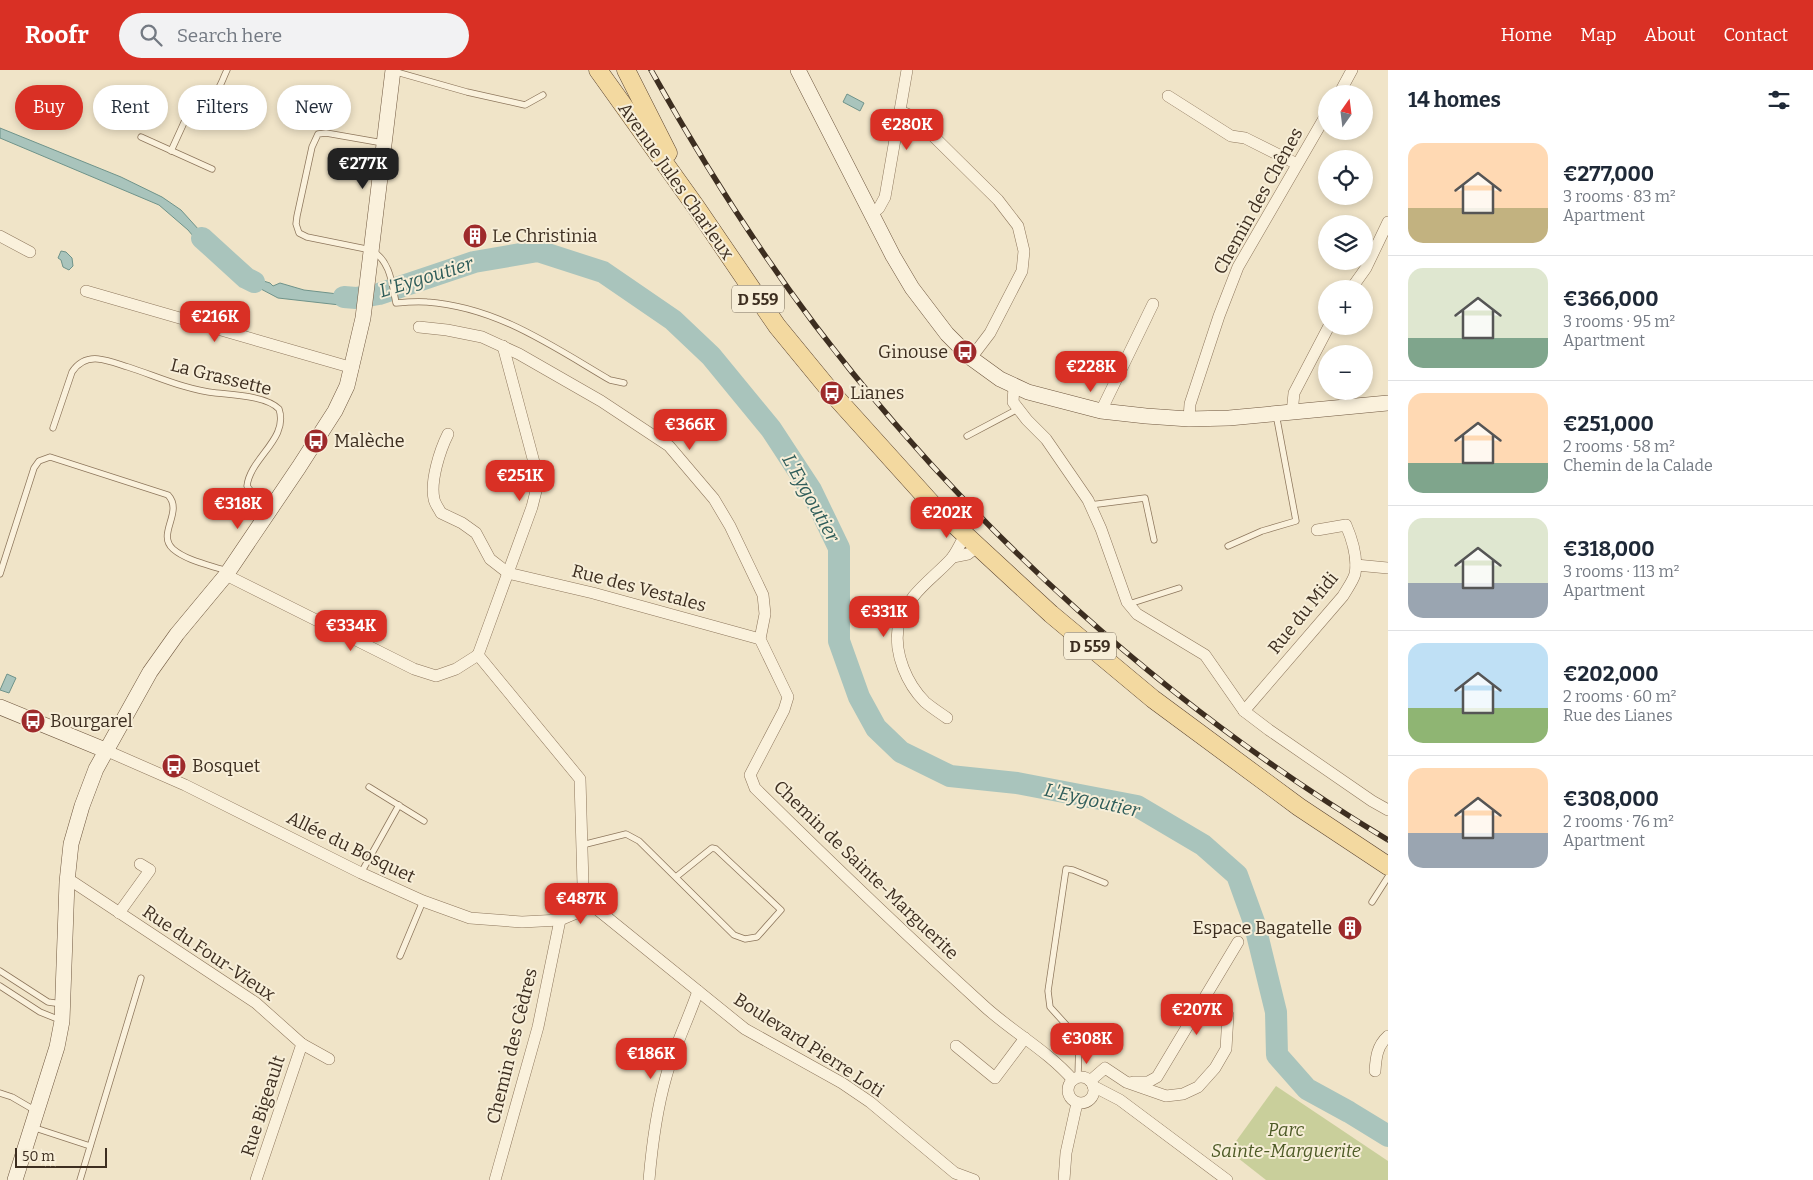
<!DOCTYPE html>
<meta charset="utf-8">
<style>
:root{--surface:#fff;--page:#f2f2f3;--text:#1f2937;--muted:#747a83;--line:#e0e1e3;--accent:#d93025}
body{margin:0;font-family:Bitter,serif;background:var(--page);color:var(--text);height:100vh;display:flex;flex-direction:column;font-size:19px;white-space:nowrap}
*{box-sizing:border-box;margin:0}
p{font-size:16px;color:var(--muted)}
.icon{flex:none;width:28px;height:28px;fill:none;stroke:currentColor;stroke-width:2;stroke-linecap:round;stroke-linejoin:round}
.map{position:relative;flex:1;overflow:hidden}
.sheet{display:flex;flex-direction:column;background:var(--surface);width:425px}
.sheet>*{flex:none}
.top-card{position:absolute;left:15px;top:15px;width:475px;height:45px;display:flex;gap:10px}
.needle{width:32px;rotate:14deg}
.controls{position:absolute;left:1318px;top:15px;display:grid;gap:10px}
.controls a{display:grid;place-items:center;width:55px;height:55px;border-radius:50%;background:var(--surface);box-shadow:0 2px 8px #0003;font-size:25px}
.scale{position:absolute;left:15px;bottom:12px;width:92px;box-sizing:border-box;padding-left:5px;border:2px solid #3d2e20;border-top:0;font-size:14px;line-height:18px;white-space:nowrap;color:#3d2e20;-webkit-text-stroke:4px #f7eed8;paint-order:stroke}
.price{position:absolute;translate:-50% -42px;padding:0 11px;border-radius:10px;background:var(--accent);color:#fff;font-size:16px;line-height:32px;filter:drop-shadow(0 1px 2px #0008)}
.price::after{content:'';position:absolute;left:50%;top:30px;width:15px;height:11px;margin-left:-8px;background:inherit;clip-path:polygon(0 0,100% 0,50% 100%)}
.price.selected{background:#222;color:#fff}
ul{padding:0;list-style:none}
li{display:flex;align-items:center;gap:15px;height:125px;padding:0 20px}
li+li{border-top:1px solid var(--line)}
li span{display:grid;place-items:center;flex:none;width:140px;height:100px;border-radius:15px;color:#555}
li>.icon{margin-inline-start:auto}
span .icon{width:60px;height:60px;fill:#fffc;stroke-width:1}
li b{font-size:21px}
h2{display:flex;justify-content:space-between;align-items:center;height:60px;padding:0 20px;font-size:21px}
.chip{padding:0 18px;border-radius:22px;background:var(--surface);box-shadow:0 2px 8px #0003;font-size:18px;line-height:45px}
.chip.selected{background:var(--accent);color:#fff}
header{display:flex;align-items:center;gap:30px;box-sizing:border-box;height:70px;padding:0 25px;background:var(--accent);color:#fff}
header strong{font-size:24px}
nav{display:flex;gap:28px;margin-inline-start:auto;font-size:18px}
.search{width:350px;height:45px;background:var(--page);display:flex;align-items:center;gap:12px;box-sizing:border-box;padding:0 18px;border-radius:28px;color:var(--muted);font-size:19px}
main{display:flex;flex:1;min-height:0}
.map>svg:first-child{display:block}
.green{fill:#c9cf9b}
.water{fill:#a9c4bc;stroke:#6f938a}
.lines{fill:none;stroke-linecap:round;stroke-linejoin:round}
.river{stroke:#a9c4bc;stroke-width:22}
.lane-casing{stroke:#8d765c;stroke-width:7}
.street-casing{stroke:#8d765c;stroke-width:12}
.secondary-casing{stroke:#6f573f;stroke-width:16}
.primary-casing{stroke:#5b4430;stroke-width:19}
.lane{stroke:#faf1dc;stroke-width:5.5}
.street{stroke:#faf1dc;stroke-width:11}
.secondary{stroke:#faf1dc;stroke-width:15}
.primary{stroke:#f3d9a0;stroke-width:18}
.rail-casing{stroke:#3d2e20;stroke-width:5.5}
.rail{stroke:#f7eed8;stroke-width:4;stroke-dasharray:11;stroke-linecap:butt}
.labels{text-anchor:middle;dominant-baseline:central;stroke-width:4;stroke-linejoin:round;paint-order:stroke}
.shield{fill:#f7eed8;stroke:#756857;stroke-width:1}
.shield-label{font-size:16px;font-weight:bold;fill:#3d2e20}
.street-label{font-size:18px;fill:#3d2e20;stroke:#f7eed8}
.poi-label{font-size:18px;fill:#3d2e20;stroke:#f7eed8;text-anchor:start}
.park-label{font-size:18px;font-style:italic;fill:#4d5a26;stroke:#f7eed8}
.water-label{font-size:19px;font-style:italic;fill:#2f5d5a;stroke:#f7eed8}
</style>
<header>
<strong>Roofr</strong>
<div class="search"><svg class="icon" aria-label="search" viewBox="0 0 24 24"><circle cx="10" cy="10" r="6"/><path d="M15 15l6 6"/></svg>Search here</div>
<nav><a>Home</a><a>Map</a><a>About</a><a>Contact</a></nav>
</header>
<main>
<div class="map">
<svg width="1388" height="1110" viewBox="0 0 1388 1110">
<rect width="100%" height="100%" fill="#f0e4c8"/>
<polygon class="green" points="1276,1016 1388,1091 1388,1110 1266,1110 1229,1081"/>
<g class="water">
<polygon points="847,24 864,33 860,41 843,32"/>
<polygon points="0,58 121,107 162,127 181,140 228,192 247,206 270,213 273,216 280,213 304,220 338,224 357,219 355,235 340,235 278,228 225,200 213,190 188,160 159,135 0,68"/>
<polygon points="61,181 66,182 72,188 73,196 69,200 63,197 61,190 58,188"/>
<polygon points="7,604 16,608 9,623 0,620"/>
</g>
<g class="lines">
<g class="river">
<polyline points="202,168 246,208 254,212"/>
<polyline points="344,227 356,228 379,224 474,192 538,181 603,202 673,250 711,286 771,359 811,420 839,478 839,571 859,627 876,658 901,682 950,706 1017,713 1137,736 1203,775 1237,805 1254,852 1276,942 1277,985 1307,1019 1349,1042 1388,1066"/>
</g>
<defs>
<g id="lane">
<polyline points="393,1 467,22 525,35 543,25"/>
<polyline points="141,67 212,99"/>
<path d="M383,73L326,63L318,64L312,77L297,146L296,154L299,163L307,167L371,180C390,190 392,213 396,233C406,232 417,231 427,232C497,237 552,276 610,310L624,313"/>
<path d="M171,81L192,35C198,29 201,30 208,28C219,24 222,10 227,0"/>
<path d="M53,358L72,302C78,293 87,288 98,289C108,290 118,294 128,297C156,306 186,320 216,323C234,325 266,326 279,339C289,369 250,388 247,416L256,428L269,439"/>
<polyline points="967,366 1018,339"/>
<polyline points="1090,435 1145,428 1154,470"/>
<polyline points="1228,476 1262,461 1296,451 1276,344"/>
<path d="M0,504L34,398L39,391L50,387L168,425C184,442 156,464 173,479C187,491 210,495 227,501"/>
<polyline points="1129,534 1179,518"/>
<polyline points="369,717 424,751"/>
<polyline points="582,775 626,764 639,771 734,865 745,869 757,867 781,840 716,779 712,778 676,807"/>
<polyline points="361,803 399,735"/>
<polyline points="1372,832 1388,807"/>
<polyline points="400,886 423,831"/>
<polyline points="0,901 48,932 62,934"/>
<polyline points="0,916 40,942 60,950"/>
<polyline points="1078,1007 1079,969 1050,937 1048,921 1066,799 1073,800 1105,813"/>
<polyline points="0,1023 12,1027 36,1041"/>
<polyline points="32,1057 90,1076"/>
<polyline points="80,1110 141,908"/>
</g>
<g id="street">
<polyline points="1339,24 1352,0"/>
<polyline points="1168,26 1231,66 1245,68 1297,94"/>
<polyline points="900,41 914,47 923,56 998,130 1018,156 1024,181 1022,201 990,263 971,288"/>
<polyline points="872,144 879,138 885,127 907,0"/>
<polyline points="0,166 30,182"/>
<polyline points="1351,219 1366,198 1388,152"/>
<polyline points="86,221 353,298"/>
<path d="M419,257L447,260L482,267L519,284L601,331L669,376L714,429L730,456L763,525L765,544L760,569L788,627L784,640L750,705L755,718C830,792 905,864 983,935C1012,962 1047,980 1073,1010"/>
<polyline points="1014,317 1013,332 1027,350 1046,369 1088,430 1101,459 1127,532 1137,544 1205,585 1244,641 1269,660 1372,731 1388,740"/>
<polyline points="1101,341 1153,234"/>
<polyline points="1292,343 1294,323 1329,256"/>
<polyline points="1189,349 1190,334 1219,246 1238,197 1326,45"/>
<path d="M448,364C440,380 430,411 434,429C435,434 439,439 441,443L462,453L476,463L490,489L508,503L593,523L760,569"/>
<polyline points="953,487 968,484 977,477"/>
<polyline points="1356,495 1388,498"/>
<polyline points="226,505 414,599 436,606 456,599 478,585"/>
<polyline points="478,585 580,709 583,815 593,836 745,959 842,1013 870,1032 955,1103 974,1110"/>
<polyline points="478,585 532,437 537,417 535,396 503,276"/>
<path d="M1244,641L1343,526C1347,519 1353,511 1355,504C1358,488 1352,469 1346,455L1317,460"/>
<path d="M947,648C940,643 932,638 925,632C907,614 894,584 898,558C899,548 907,536 913,527C924,513 939,502 951,489C957,482 960,473 965,466"/>
<polyline points="105,680 185,715 361,803 423,831 470,848 522,852 560,850 593,836"/>
<polyline points="67,812 73,812 256,933 302,974 329,989"/>
<polyline points="119,843 150,800 140,794"/>
<polyline points="956,976 995,1008 1025,968"/>
<path d="M1375,1001C1376,987 1377,976 1388,966"/>
<circle cx="1081" cy="1020" r="13"/>
<polyline points="1090,1011 1105,998 1126,1012 1166,1026 1183,1024 1198,1017 1215,998 1226,979 1228,945"/>
<polyline points="1133,1012 1148,1012 1157,1007 1238,872"/>
<polyline points="1093,1016 1120,1030 1227,1110"/>
<polyline points="256,1110 302,974"/>
<polyline points="495,1110 538,957 560,850"/>
<path d="M649,1110C652,1075 656,1042 666,1007C674,978 688,950 698,921"/>
<polyline points="1064,1110 1066,1083 1077,1033"/>
</g>
<g id="secondary">
<polyline points="798,0 893,186 912,218 947,264 971,288 1000,309 1028,322 1101,341 1146,346 1189,349 1229,348 1388,333"/>
<polyline points="0,637 105,680"/>
<polyline points="15,1110 57,977 62,951 67,812 71,774 82,736 96,699 150,602 177,564 226,505 299,397 335,341 347,316 363,248 393,0"/>
</g>
<g id="primary">
<polyline points="598,0 696,137 777,256 832,323 933,435 1051,544 1153,629 1299,737 1388,796"/>
<polyline points="626,0 668,83"/>
</g>
</defs>
<use href="#lane" class="lane-casing"/>
<use href="#street" class="street-casing"/>
<use href="#secondary" class="secondary-casing"/>
<use href="#primary" class="primary-casing"/>
<use href="#lane" class="lane"/>
<use href="#street" class="street"/>
<use href="#secondary" class="secondary"/>
<use href="#primary" class="primary"/>
<defs>
<path id="rail" d="M651,0C700,88 754,174 815,255C971,460 1167,637 1388,770"/>
</defs>
<use href="#rail" class="rail-casing"/>
<use href="#rail" class="rail"/>
</g>
<defs>
<symbol id="building-disc" viewBox="-11 -11 22 22"><circle r="9.5" fill="#9e2a2b" stroke="#f7eed8"/><path d="M-4-6H4V6H1V3H-1V6H-4ZM-2.5-4.3h1.7v1.8h-1.7ZM.8-4.3h1.7v1.8H.8ZM-2.5-1h1.7V.8h-1.7ZM.8-1h1.7V.8H.8Z" fill="#fff"/></symbol>
<symbol id="bus-disc" viewBox="-11 -11 22 22"><circle r="9.5" fill="#9e2a2b" stroke="#f7eed8"/><path d="M-5-6H5V4H4V6H2V4H-2V6H-4V4H-5ZM-3.5-4V0h7V-4ZM-3.5 1.2v1.5H-2V1.2ZM2 1.2v1.5H3.5V1.2Z" fill="#fff"/></symbol>
</defs>
<g fill-rule="evenodd">
<use href="#building-disc" x="461" y="152" width="28" height="28"/>
<use href="#bus-disc" x="951" y="268" width="28" height="28"/>
<use href="#bus-disc" x="818" y="309" width="28" height="28"/>
<use href="#bus-disc" x="302" y="357" width="28" height="28"/>
<use href="#bus-disc" x="19" y="637" width="28" height="28"/>
<use href="#bus-disc" x="160" y="682" width="28" height="28"/>
<use href="#building-disc" x="1336" y="844" width="28" height="28"/>
</g>
<g class="labels">
<g class="shield">
<rect x="732" y="215.5" width="52" height="27" rx="4"/>
<rect x="1064" y="562.5" width="52" height="27" rx="4"/>
</g>
<g class="shield-label">
<text x="758" y="229">D 559</text>
<text x="1090" y="576">D 559</text>
</g>
<g class="street-label">
<text transform="translate(676 111) rotate(55)">Avenue Jules Charleux</text>
<text transform="translate(1258 131) rotate(-61)">Chemin des Chênes</text>
<text transform="translate(221 307) rotate(14)">La Grassette</text>
<text transform="translate(639 518) rotate(15)">Rue des Vestales</text>
<text transform="translate(1303 543) rotate(-51)">Rue du Midi</text>
<text transform="translate(351 777) rotate(26)">Allée du Bosquet</text>
<text transform="translate(866 800) rotate(44)">Chemin de Sainte-Marguerite</text>
<text transform="translate(209 883) rotate(34)">Rue du Four-Vieux</text>
<text transform="translate(809 975) rotate(33)">Boulevard Pierre Loti</text>
<text transform="translate(512 976) rotate(-76)">Chemin des Cèdres</text>
<text transform="translate(263 1036) rotate(-72)">Rue Bigeault</text>
</g>
<g class="poi-label">
<text x="492" y="166">Le Christinia</text>
<text x="948" y="282" text-anchor="end">Ginouse</text>
<text x="850" y="323">Lianes</text>
<text x="334" y="371">Malèche</text>
<text x="50" y="651">Bourgarel</text>
<text x="192" y="696">Bosquet</text>
<text x="1332" y="858" text-anchor="end">Espace Bagatelle</text>
</g>
<g class="park-label">
<text x="1286" y="1060">Parc<tspan x="1286" dy="21">Sainte-Marguerite</tspan></text>
</g>
<g class="water-label">
<text transform="translate(426 207) rotate(-17)">L'Eygoutier</text>
<text transform="translate(811 428) rotate(61)">L'Eygoutier</text>
<text transform="translate(1092 730) rotate(13)">L'Eygoutier</text>
</g>
</g>
</svg>
<div class="controls">
<a><svg class="needle" viewBox="-14 -14 28 28"><path d="M0-13l5 13h-10z" fill="#e53935"/><path d="M0 13l5-13h-10z" fill="#747a83"/></svg></a>
<a><svg class="icon" aria-label="locate" viewBox="0 0 24 24"><circle cx="12" cy="12" r="6"/><path d="M12 2v4M12 18v4M2 12h4M18 12h4"/></svg></a>
<a><svg class="icon" aria-label="layers" viewBox="0 0 24 24"><path d="M12 4l9 5-9 5-9-5zM3 14l9 5 9-5"/></svg></a>
<a>+</a>
<a>−</a>
</div>
<div class="scale">50 m</div>
<b class="price" style="left:907px;top:81px">€280K</b>
<b class="price selected" style="left:363px;top:120px">€277K</b>
<b class="price" style="left:215px;top:273px">€216K</b>
<b class="price" style="left:1091px;top:323px">€228K</b>
<b class="price" style="left:690px;top:381px">€366K</b>
<b class="price" style="left:520px;top:432px">€251K</b>
<b class="price" style="left:238px;top:460px">€318K</b>
<b class="price" style="left:947px;top:469px">€202K</b>
<b class="price" style="left:884px;top:568px">€331K</b>
<b class="price" style="left:351px;top:582px">€334K</b>
<b class="price" style="left:581px;top:855px">€487K</b>
<b class="price" style="left:1197px;top:966px">€207K</b>
<b class="price" style="left:1087px;top:995px">€308K</b>
<b class="price" style="left:651px;top:1010px">€186K</b>
<div class="top-card">
<a class="chip selected">Buy</a>
<a class="chip">Rent</a>
<a class="chip">Filters</a>
<a class="chip">New</a>
</div>
</div>
<section class="sheet">
<h2>14 homes<svg class="icon" aria-label="filters" viewBox="0 0 24 24"><path d="M4 7h16M4 17h16"/><circle cx="9" cy="7" r="2"/><circle cx="15" cy="17" r="2"/></svg></h2>
<ul>
<li><span style="background:linear-gradient(#ffd9b3 65%,#c2b280 0)"><svg class="icon" aria-label="home" viewBox="0 0 24 24"><path d="M3 11l9-7 9 7M6 9v11h12V9"/></svg></span><div><b>€277,000</b><p>3 rooms · 83 m²</p><p>Apartment</p></div></li>
<li><span style="background:linear-gradient(#dfe7d0 70%,#7fa58c 0)"><svg class="icon" aria-label="home" viewBox="0 0 24 24"><path d="M3 11l9-7 9 7M6 9v11h12V9"/></svg></span><div><b>€366,000</b><p>3 rooms · 95 m²</p><p>Apartment</p></div></li>
<li><span style="background:linear-gradient(#ffd9b3 70%,#7fa58c 0)"><svg class="icon" aria-label="home" viewBox="0 0 24 24"><path d="M3 11l9-7 9 7M6 9v11h12V9"/></svg></span><div><b>€251,000</b><p>2 rooms · 58 m²</p><p>Chemin de la Calade</p></div></li>
<li><span style="background:linear-gradient(#dfe7d0 65%,#9aa5b1 0)"><svg class="icon" aria-label="home" viewBox="0 0 24 24"><path d="M3 11l9-7 9 7M6 9v11h12V9"/></svg></span><div><b>€318,000</b><p>3 rooms · 113 m²</p><p>Apartment</p></div></li>
<li><span style="background:linear-gradient(#bfe0f5 65%,#8fb573 0)"><svg class="icon" aria-label="home" viewBox="0 0 24 24"><path d="M3 11l9-7 9 7M6 9v11h12V9"/></svg></span><div><b>€202,000</b><p>2 rooms · 60 m²</p><p>Rue des Lianes</p></div></li>
<li><span style="background:linear-gradient(#ffd9b3 65%,#9aa5b1 0)"><svg class="icon" aria-label="home" viewBox="0 0 24 24"><path d="M3 11l9-7 9 7M6 9v11h12V9"/></svg></span><div><b>€308,000</b><p>2 rooms · 76 m²</p><p>Apartment</p></div></li>
</ul>
</section>
</main>
